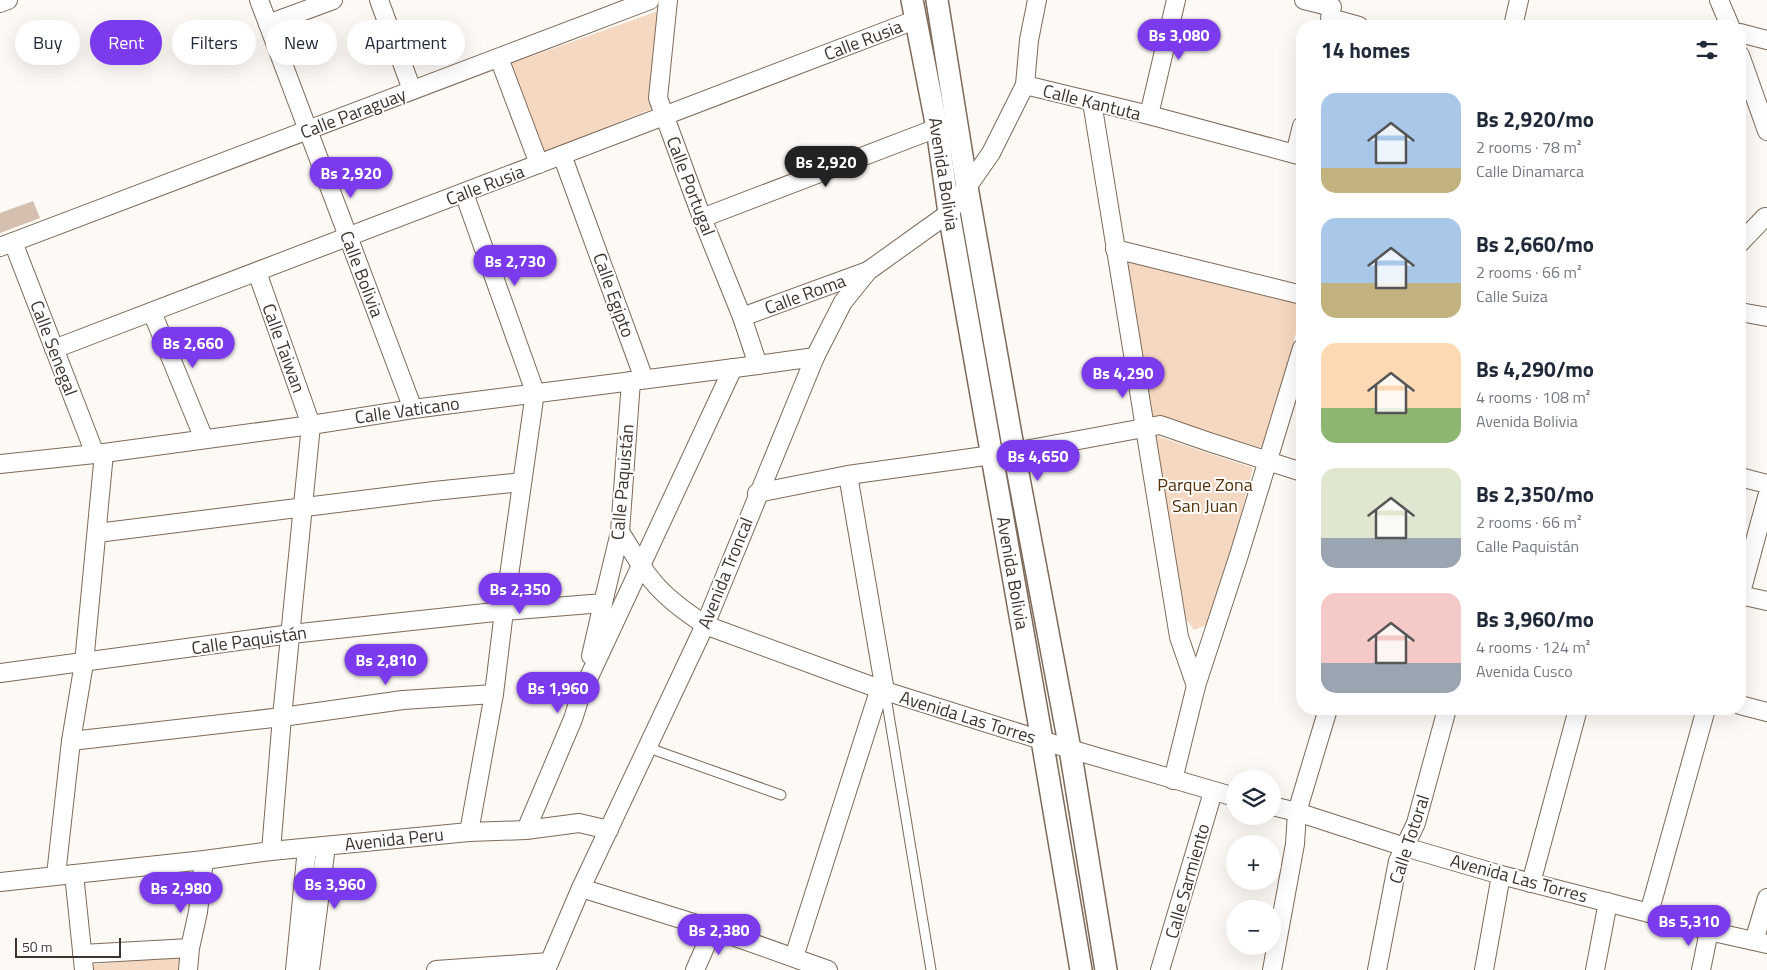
<!DOCTYPE html>
<meta charset="utf-8">
<style>
:root{--surface:#fff;--page:#f2f2f3;--text:#1f2937;--muted:#747a83;--accent:#7c3aed}
body{margin:0;font-family:"Titillium Web",sans-serif;background:var(--page);color:var(--text);height:100vh;display:flex;flex-direction:column;font-size:19px;white-space:nowrap}
*{box-sizing:border-box;margin:0}
p{font-size:16px;color:var(--muted)}
.icon{flex:none;width:28px;height:28px;fill:none;stroke:currentColor;stroke-width:2;stroke-linecap:round;stroke-linejoin:round}
.map{position:relative;flex:1;overflow:hidden}
.panel{position:absolute;left:1296px;top:20px;width:450px;height:695px;display:flex;flex-direction:column;background:var(--surface);border-radius:20px;box-shadow:0 5px 20px #0002}
.panel>*{flex:none}
.guide{position:absolute;left:15px;top:20px;width:475px;height:45px;display:flex;gap:10px}
.controls{position:absolute;left:1226px;top:770px;display:grid;gap:10px}
.controls a{display:grid;place-items:center;width:55px;height:55px;border-radius:50%;background:var(--surface);box-shadow:0 5px 20px #0002;font-size:25px}
.scale{position:absolute;left:15px;bottom:12px;width:106px;box-sizing:border-box;padding-left:5px;border:2px solid #3d342d;border-top:0;font-size:14px;line-height:18px;white-space:nowrap;color:#3d342d;-webkit-text-stroke:4px #fff;paint-order:stroke}
.price{position:absolute;translate:-50% -42px;padding:0 11px;border-radius:18px;background:var(--accent);color:#fff;font-size:16px;line-height:32px;filter:drop-shadow(0 1px 2px #0008)}
.price::after{content:'';position:absolute;left:50%;top:30px;width:15px;height:11px;margin-left:-8px;background:inherit;clip-path:polygon(0 0,100% 0,50% 100%)}
.price.selected{background:#222;color:#fff}
ul{padding:0;list-style:none}
li{display:flex;align-items:center;gap:15px;height:125px;padding:0 25px}
li span{display:grid;place-items:center;flex:none;width:140px;height:100px;border-radius:15px;color:#555}
li>.icon{margin-inline-start:auto}
span .icon{width:60px;height:60px;fill:#fffc;stroke-width:1}
li b{font-size:21px}
h2{display:flex;justify-content:space-between;align-items:center;height:60px;padding:0 25px;font-size:21px}
.chip{padding:0 18px;border-radius:22px;background:var(--surface);box-shadow:0 5px 20px #0002;font-size:18px;line-height:45px}
.chip.selected{background:var(--accent);color:#fff}
.map>svg:first-child{display:block}
.green{fill:#f5d8c1}
.building{fill:#d5bfae}
.lines{fill:none;stroke-linecap:round;stroke-linejoin:round}
.service-casing{stroke:#7d6a59;stroke-width:11}
.minor-casing{stroke:#7d6a59;stroke-width:20}
.tertiary-casing{stroke:#7d6a59;stroke-width:24}
.service{stroke:#fff;stroke-width:9}
.minor{stroke:#fff;stroke-width:18}
.tertiary{stroke:#fff;stroke-width:21}
.labels{text-anchor:middle;dominant-baseline:central;stroke-width:4;stroke-linejoin:round;paint-order:stroke}
.street-label{font-size:18px;fill:#3d342d;stroke:#fff}
.park-label{font-size:18px;fill:#563108;stroke:#fff}
</style>
<div class="map">
<svg width="1767" height="970" viewBox="0 0 1767 970">
<rect width="100%" height="100%" fill="#fdf9f5"/>
<g class="green">
<polygon points="658,11 651,88 654,108 540,154 507,65"/>
<polygon points="1124,259 1302,300 1302,313 1262,448 1153,416"/>
<path d="M1154,435L1253,468C1239,521 1227,574 1206,625L1194,630L1186,619L1180,591L1173,537Z"/>
<polygon points="181,956 180,970 88,970 88,965"/>
</g>
<polygon class="building" points="33,201 40,218 0,233 0,213"/>
<g class="lines">
<defs>
<g id="service">
<polyline points="885,691 931,970"/>
<polyline points="646,747 781,795"/>
</g>
<g id="minor">
<polyline points="259,0 413,409"/>
<polyline points="379,0 412,90"/>
<polyline points="668,0 658,98 702,218 742,317 758,365"/>
<polyline points="1304,0 1332,7"/>
<polyline points="1719,0 1730,26"/>
<polyline points="0,3 8,0"/>
<polyline points="1330,18 1359,26"/>
<polyline points="268,24 333,0"/>
<polyline points="1513,26 1519,0"/>
<polyline points="1740,33 1767,40"/>
<polyline points="1740,55 1767,131"/>
<polyline points="499,58 539,164"/>
<polyline points="1025,85 1029,40 1037,0"/>
<polyline points="1092,102 1179,637 1196,686"/>
<polyline points="1149,115 1176,0"/>
<polyline points="1295,154 1302,126"/>
<polyline points="562,155 644,379"/>
<polyline points="464,193 535,392 504,611 494,694 469,832"/>
<polyline points="702,218 937,128"/>
<polyline points="13,242 95,454"/>
<polyline points="1740,243 1765,217"/>
<polyline points="0,247 650,0"/>
<polyline points="1115,249 1302,295"/>
<polyline points="257,272 311,425 282,717 271,851"/>
<polyline points="152,312 204,439"/>
<polyline points="1740,312 1767,317"/>
<polyline points="742,317 868,271"/>
<polyline points="54,349 915,20"/>
<polyline points="0,464 104,453 311,425 413,409 758,365 815,357"/>
<polyline points="848,475 885,691"/>
<polyline points="1740,477 1767,484"/>
<polyline points="757,493 848,475 1014,452 1160,425 1209,442 1302,472"/>
<path d="M620,532C629,546 637,560 647,574C662,595 683,610 705,625L885,691L1070,749L1235,797"/>
<polyline points="97,533 434,491 522,482"/>
<polyline points="1740,595 1767,601"/>
<polyline points="1740,596 1767,497"/>
<polyline points="591,656 603,603"/>
<polyline points="0,673 291,634 504,611 603,603 620,532 631,381"/>
<polyline points="582,692 733,368"/>
<polyline points="1740,705 1767,712"/>
<polyline points="71,741 282,717 403,700 494,694"/>
<polyline points="1173,780 1196,686 1239,555 1302,348"/>
<polyline points="1272,806 1297,812 1405,847 1501,875 1649,913 1709,931 1767,944"/>
<polyline points="526,830 573,719 585,681"/>
<polyline points="74,874 84,970"/>
<polyline points="56,875 71,741 84,663 104,453"/>
<polyline points="0,882 204,860 271,851 469,832 526,830 579,823 609,830"/>
<polyline points="1531,883 1578,709"/>
<polyline points="581,888 713,929 828,970"/>
<polyline points="1649,913 1706,709"/>
<polyline points="1754,941 1767,898"/>
<polyline points="82,954 190,948"/>
<polyline points="794,957 880,688"/>
<polyline points="188,970 190,948 198,912 204,860"/>
<polyline points="295,970 307,848"/>
<polyline points="310,970 326,846"/>
<polyline points="436,970 549,962"/>
<polyline points="546,970 581,888 705,625 815,357 843,302 868,271 949,213 991,153 1025,85 1149,115 1302,156"/>
<polyline points="695,970 713,929"/>
<polyline points="1160,970 1213,792"/>
<polyline points="1272,970 1295,844 1297,812 1328,709"/>
<polyline points="1377,970 1398,861 1416,823 1447,709"/>
<polyline points="1484,970 1501,875"/>
<polyline points="1595,970 1608,902"/>
<polyline points="1701,970 1709,931"/>
</g>
<g id="tertiary">
<polyline points="912,0 937,128 949,213 1042,740 1081,970"/>
<polyline points="937,0 967,187 1014,452 1070,749 1106,970"/>
</g>
</defs>
<use href="#service" class="service-casing"/>
<use href="#minor" class="minor-casing"/>
<use href="#tertiary" class="tertiary-casing"/>
<use href="#service" class="service"/>
<use href="#minor" class="minor"/>
<use href="#tertiary" class="tertiary"/>
</g>
<g class="labels">
<g class="street-label">
<text transform="translate(863 40) rotate(-21)">Calle Rusia</text>
<text transform="translate(1092 102) rotate(14)">Calle Kantuta</text>
<text transform="translate(353 113) rotate(-21)">Calle Paraguay</text>
<text transform="translate(944 174) rotate(81)">Avenida Bolivia</text>
<text transform="translate(485 185) rotate(-21)">Calle Rusia</text>
<text transform="translate(691 186) rotate(69)">Calle Portugal</text>
<text transform="translate(362 274) rotate(69)">Calle Bolivia</text>
<text transform="translate(805 294) rotate(-20)">Calle Roma</text>
<text transform="translate(614 295) rotate(70)">Calle Egipto</text>
<text transform="translate(54 348) rotate(69)">Calle Senegal</text>
<text transform="translate(284 348) rotate(70)">Calle Taiwan</text>
<text transform="translate(407 410) rotate(-8)">Calle Vaticano</text>
<text transform="translate(622 482) rotate(-85)">Calle Paquistán</text>
<text transform="translate(725 573) rotate(-68)">Avenida Troncal</text>
<text transform="translate(1013 573) rotate(80)">Avenida Bolivia</text>
<text transform="translate(249 640) rotate(-8)">Calle Paquistán</text>
<text transform="translate(968 717) rotate(17)">Avenida Las Torres</text>
<text transform="translate(394 839) rotate(-6)">Avenida Peru</text>
<text transform="translate(1409 839) rotate(-72)">Calle Totoral</text>
<text transform="translate(1519 878) rotate(15)">Avenida Las Torres</text>
<text transform="translate(1187 881) rotate(-74)">Calle Sarmiento</text>
</g>
<g class="park-label">
<text x="1205" y="484">Parque Zona<tspan x="1205" dy="21">San Juan</tspan></text>
</g>
</g>
</svg>
<div class="controls">
<a><svg class="icon" aria-label="layers" viewBox="0 0 24 24"><path d="M12 4l9 5-9 5-9-5zM3 14l9 5 9-5"/></svg></a>
<a>+</a>
<a>−</a>
</div>
<div class="scale">50 m</div>
<b class="price" style="left:1179px;top:61px">Bs 3,080</b>
<b class="price selected" style="left:826px;top:188px">Bs 2,920</b>
<b class="price" style="left:351px;top:199px">Bs 2,920</b>
<b class="price" style="left:515px;top:287px">Bs 2,730</b>
<b class="price" style="left:193px;top:369px">Bs 2,660</b>
<b class="price" style="left:1123px;top:399px">Bs 4,290</b>
<b class="price" style="left:1038px;top:482px">Bs 4,650</b>
<b class="price" style="left:520px;top:615px">Bs 2,350</b>
<b class="price" style="left:386px;top:686px">Bs 2,810</b>
<b class="price" style="left:558px;top:714px">Bs 1,960</b>
<b class="price" style="left:335px;top:910px">Bs 3,960</b>
<b class="price" style="left:181px;top:914px">Bs 2,980</b>
<b class="price" style="left:1689px;top:947px">Bs 5,310</b>
<b class="price" style="left:719px;top:956px">Bs 2,380</b>
<div class="guide">
<a class="chip">Buy</a>
<a class="chip selected">Rent</a>
<a class="chip">Filters</a>
<a class="chip">New</a>
<a class="chip">Apartment</a>
</div>
<section class="panel">
<h2>14 homes<svg class="icon" aria-label="filters" viewBox="0 0 24 24"><path d="M4 7h16M4 17h16"/><circle cx="9" cy="7" r="2"/><circle cx="15" cy="17" r="2"/></svg></h2>
<ul>
<li><span style="background:linear-gradient(#a9c7e8 75%,#c2b280 0)"><svg class="icon" aria-label="home" viewBox="0 0 24 24"><path d="M3 11l9-7 9 7M6 9v11h12V9"/></svg></span><div><b>Bs 2,920/mo</b><p>2 rooms · 78 m²</p><p>Calle Dinamarca</p></div></li>
<li><span style="background:linear-gradient(#a9c7e8 65%,#c2b280 0)"><svg class="icon" aria-label="home" viewBox="0 0 24 24"><path d="M3 11l9-7 9 7M6 9v11h12V9"/></svg></span><div><b>Bs 2,660/mo</b><p>2 rooms · 66 m²</p><p>Calle Suiza</p></div></li>
<li><span style="background:linear-gradient(#ffd9b3 65%,#8fb573 0)"><svg class="icon" aria-label="home" viewBox="0 0 24 24"><path d="M3 11l9-7 9 7M6 9v11h12V9"/></svg></span><div><b>Bs 4,290/mo</b><p>4 rooms · 108 m²</p><p>Avenida Bolivia</p></div></li>
<li><span style="background:linear-gradient(#dfe7d0 70%,#9aa5b1 0)"><svg class="icon" aria-label="home" viewBox="0 0 24 24"><path d="M3 11l9-7 9 7M6 9v11h12V9"/></svg></span><div><b>Bs 2,350/mo</b><p>2 rooms · 66 m²</p><p>Calle Paquistán</p></div></li>
<li><span style="background:linear-gradient(#f6c9c9 70%,#9aa5b1 0)"><svg class="icon" aria-label="home" viewBox="0 0 24 24"><path d="M3 11l9-7 9 7M6 9v11h12V9"/></svg></span><div><b>Bs 3,960/mo</b><p>4 rooms · 124 m²</p><p>Avenida Cusco</p></div></li>
</ul>
</section>
</div>
